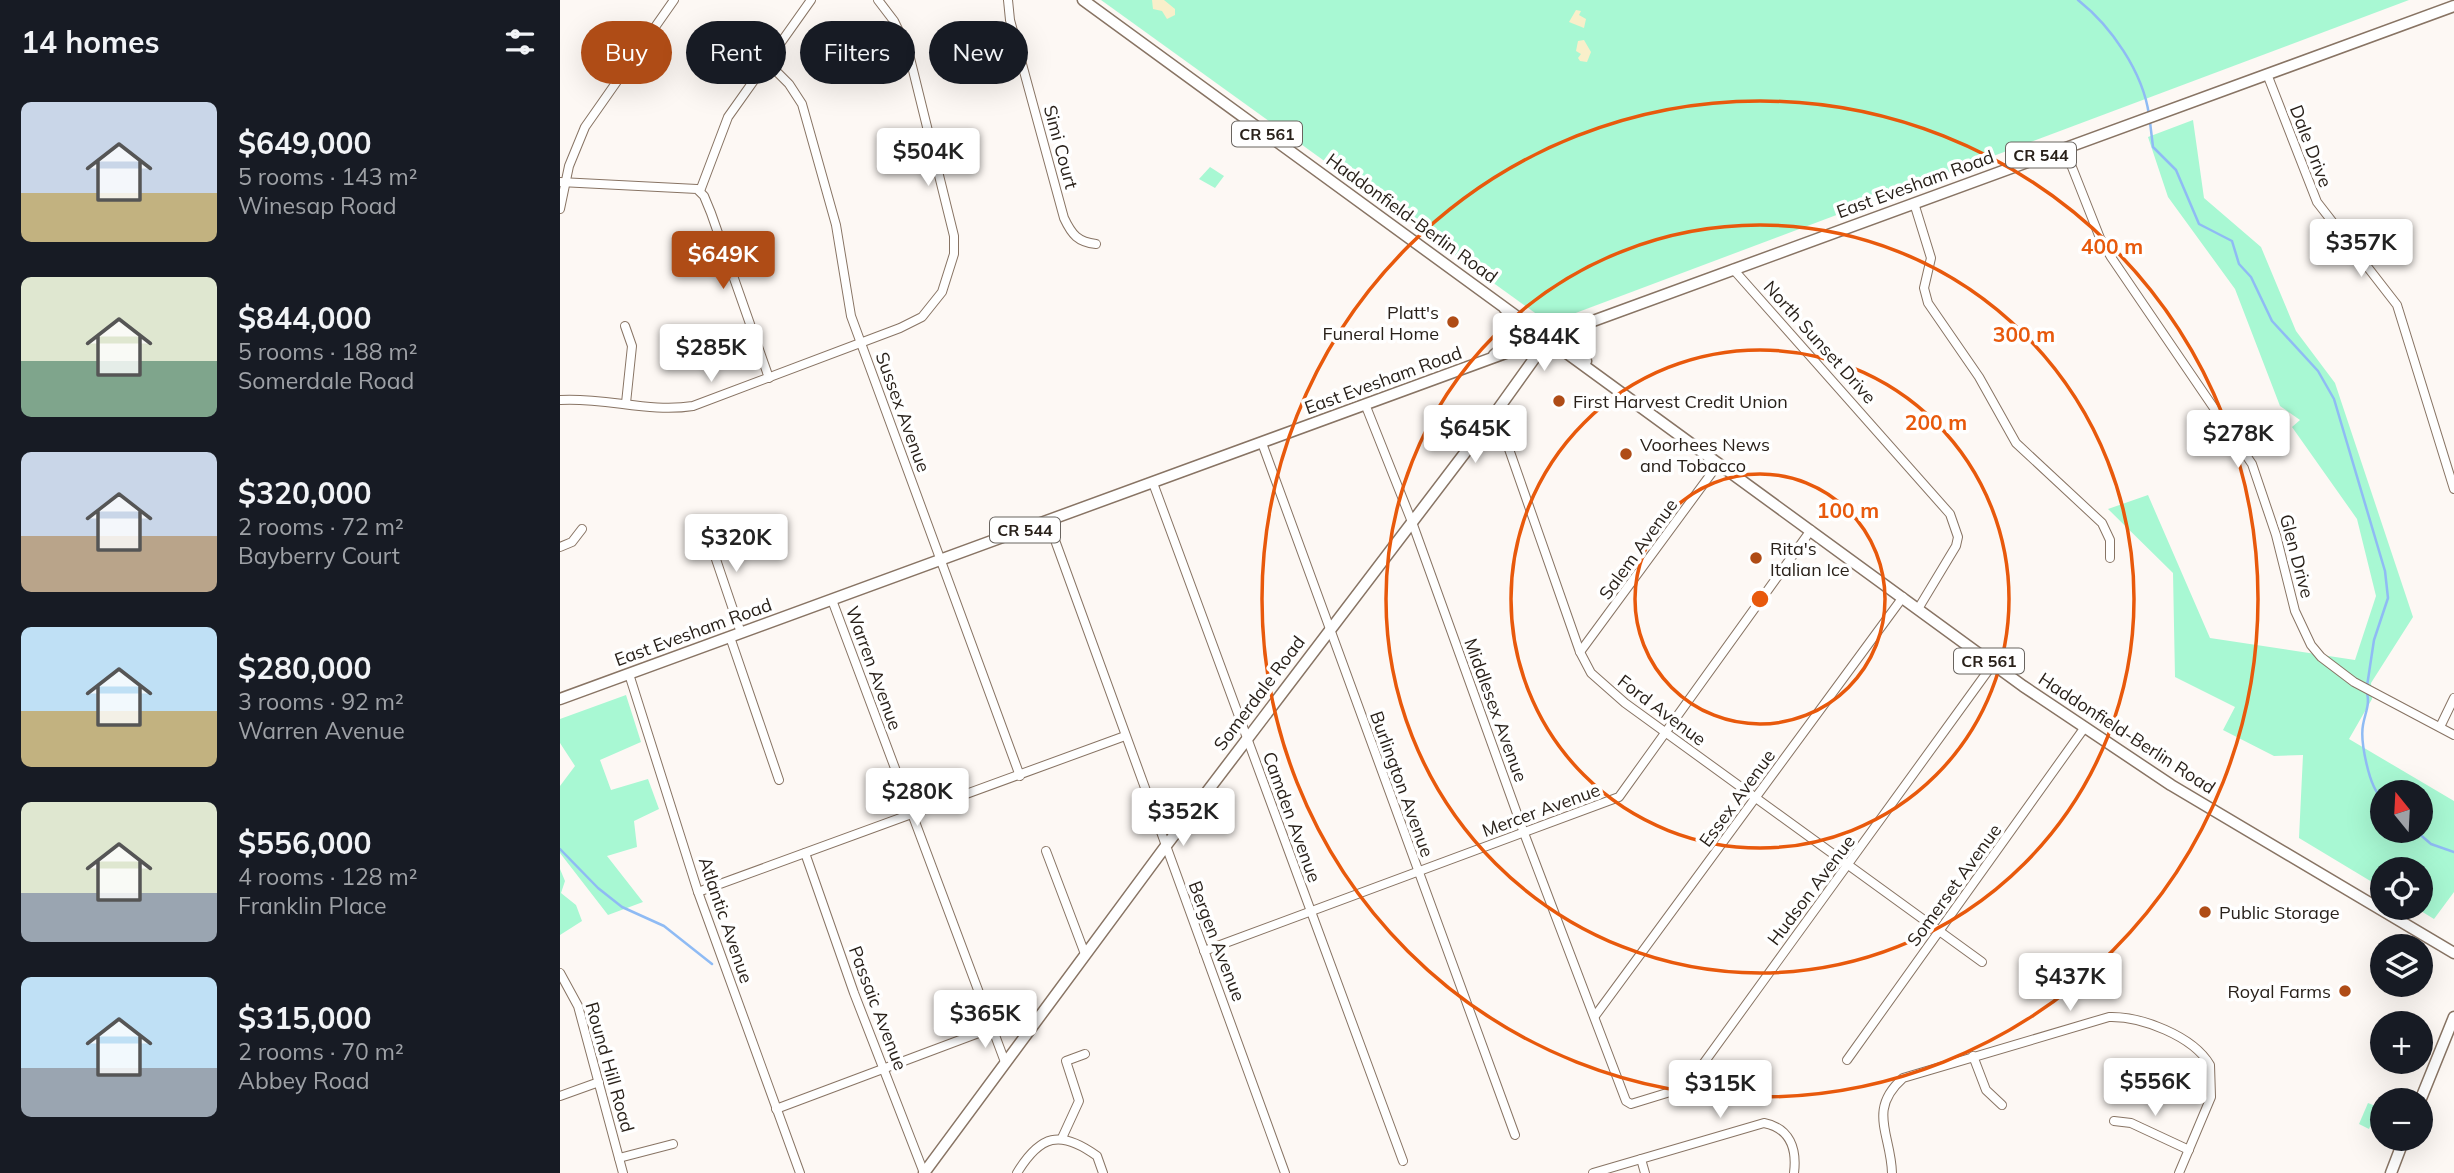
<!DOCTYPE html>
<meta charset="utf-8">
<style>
:root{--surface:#171b24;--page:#242831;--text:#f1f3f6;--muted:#9ea1a6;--accent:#af4c16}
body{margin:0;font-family:Mulish,sans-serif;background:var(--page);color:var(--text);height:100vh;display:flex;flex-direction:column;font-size:26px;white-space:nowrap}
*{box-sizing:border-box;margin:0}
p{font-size:23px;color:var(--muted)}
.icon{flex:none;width:38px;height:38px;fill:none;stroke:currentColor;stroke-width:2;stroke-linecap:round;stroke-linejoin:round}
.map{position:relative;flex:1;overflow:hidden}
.sheet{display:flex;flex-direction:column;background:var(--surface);width:560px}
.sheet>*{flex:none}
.top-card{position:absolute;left:21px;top:21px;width:665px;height:63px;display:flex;gap:14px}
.needle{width:46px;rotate:342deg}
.controls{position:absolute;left:1810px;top:780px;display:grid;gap:14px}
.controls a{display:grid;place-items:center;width:63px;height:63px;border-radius:50%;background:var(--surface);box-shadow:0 7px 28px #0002;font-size:35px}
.price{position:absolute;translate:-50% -60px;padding:0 16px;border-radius:7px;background:#fff;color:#222;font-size:23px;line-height:46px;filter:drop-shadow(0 2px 4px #0008)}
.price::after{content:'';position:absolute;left:50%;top:42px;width:21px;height:16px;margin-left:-10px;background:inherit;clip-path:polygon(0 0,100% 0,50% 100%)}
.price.selected{background:var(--accent);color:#fff}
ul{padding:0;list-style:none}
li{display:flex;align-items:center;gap:21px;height:175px;padding:0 21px}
li span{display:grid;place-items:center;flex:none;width:196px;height:140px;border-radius:10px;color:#555}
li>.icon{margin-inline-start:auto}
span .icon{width:84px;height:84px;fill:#fffc;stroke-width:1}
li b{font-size:30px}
h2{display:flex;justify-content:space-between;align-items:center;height:84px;padding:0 21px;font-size:30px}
.tag{padding:0 24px;border-radius:32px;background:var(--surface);box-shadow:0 7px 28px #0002;font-size:24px;line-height:63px}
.tag.selected{background:var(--accent);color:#fff}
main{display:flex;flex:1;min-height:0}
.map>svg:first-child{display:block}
.green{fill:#a8f8d3;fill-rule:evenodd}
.sand{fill:#f9efca}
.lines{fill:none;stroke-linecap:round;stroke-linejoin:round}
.stream{stroke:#8fbbf4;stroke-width:2.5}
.minor-casing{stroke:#887464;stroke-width:10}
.major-casing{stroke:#887464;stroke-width:13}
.minor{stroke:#fff;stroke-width:8}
.major{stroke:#fff;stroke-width:10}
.ring{fill:none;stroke:#e8590c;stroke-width:3.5}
.poi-dot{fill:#af4c16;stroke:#fff;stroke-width:2.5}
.labels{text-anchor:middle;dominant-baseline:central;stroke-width:7;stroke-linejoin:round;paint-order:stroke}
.shield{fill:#fff;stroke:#69645f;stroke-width:2}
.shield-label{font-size:16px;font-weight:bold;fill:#29211a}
.street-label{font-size:18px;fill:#29211a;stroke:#fff}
.poi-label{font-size:18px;fill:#29211a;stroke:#fff;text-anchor:start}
.centre{fill:#e8590c;stroke:#fff;stroke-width:3.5}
.ring-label{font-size:21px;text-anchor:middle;font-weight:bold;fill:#e8590c;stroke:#fff;stroke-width:7;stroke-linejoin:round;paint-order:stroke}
</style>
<main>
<section class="sheet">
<h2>14 homes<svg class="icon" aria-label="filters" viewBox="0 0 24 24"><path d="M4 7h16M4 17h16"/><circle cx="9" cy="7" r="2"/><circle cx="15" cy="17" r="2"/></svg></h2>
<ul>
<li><span style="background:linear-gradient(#c9d6e8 65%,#c2b280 0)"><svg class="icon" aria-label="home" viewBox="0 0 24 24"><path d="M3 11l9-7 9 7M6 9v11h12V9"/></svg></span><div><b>$649,000</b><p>5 rooms · 143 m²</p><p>Winesap Road</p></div></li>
<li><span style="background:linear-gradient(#dfe7d0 60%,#7fa58c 0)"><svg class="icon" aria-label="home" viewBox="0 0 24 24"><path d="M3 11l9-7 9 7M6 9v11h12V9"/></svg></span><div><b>$844,000</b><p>5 rooms · 188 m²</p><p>Somerdale Road</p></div></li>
<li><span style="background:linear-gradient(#c9d6e8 60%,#b9a48a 0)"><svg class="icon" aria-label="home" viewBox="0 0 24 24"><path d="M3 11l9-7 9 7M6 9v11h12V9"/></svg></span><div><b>$320,000</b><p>2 rooms · 72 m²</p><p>Bayberry Court</p></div></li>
<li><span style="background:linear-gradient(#bfe0f5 60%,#c2b280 0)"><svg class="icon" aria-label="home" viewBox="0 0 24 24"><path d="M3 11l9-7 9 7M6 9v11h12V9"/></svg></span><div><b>$280,000</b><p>3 rooms · 92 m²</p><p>Warren Avenue</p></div></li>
<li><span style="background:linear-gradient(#dfe7d0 65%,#9aa5b1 0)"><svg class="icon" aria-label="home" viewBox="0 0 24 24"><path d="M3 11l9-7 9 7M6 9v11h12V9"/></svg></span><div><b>$556,000</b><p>4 rooms · 128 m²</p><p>Franklin Place</p></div></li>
<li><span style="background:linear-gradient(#bfe0f5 65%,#9aa5b1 0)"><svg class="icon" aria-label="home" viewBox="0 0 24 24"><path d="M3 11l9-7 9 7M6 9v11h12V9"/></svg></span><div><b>$315,000</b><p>2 rooms · 70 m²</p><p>Abbey Road</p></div></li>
</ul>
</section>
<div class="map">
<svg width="1894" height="1173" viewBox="0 0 1894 1173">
<rect width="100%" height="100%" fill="#fdf8f4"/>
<g class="green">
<polygon points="541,0 1849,0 989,323"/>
<path d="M1633,120L1644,198L1701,247L1736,331L1775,383L1853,617L1811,683L1812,699L1789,739L1894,801V892L1874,919L1856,908H1860V870H1822V888L1739,838L1743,755L1714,756L1663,730L1675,707L1615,677L1613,573L1548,509L1588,495L1650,638L1795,660L1816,596L1797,519L1732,427L1740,420L1720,406L1675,289L1608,197L1588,137ZM1822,793H1860V831H1822Z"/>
<polygon points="650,167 664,176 655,188 639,179"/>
<polygon points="66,695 81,742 40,760 51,790 88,779 99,809 74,821 77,847 47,856 83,902 48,915 0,853 0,786 15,766 0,743 0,719"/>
<polygon points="0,869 5,881 1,893 16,905 22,921 0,935"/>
<polygon points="1808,1103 1818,1107 1809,1129 1799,1124"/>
</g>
<g class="sand">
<polygon points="592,0 604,0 615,9 615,15 607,19 602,11 593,9"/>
<polygon points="1016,10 1021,11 1019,15 1026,19 1024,28 1009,22"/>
<polygon points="1024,40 1031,52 1027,62 1020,61 1018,58 1021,54 1016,51 1018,41"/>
</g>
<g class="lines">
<g class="stream">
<path d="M1518,0C1551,26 1583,72 1589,115"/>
<polyline points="1590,122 1593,147 1616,170 1639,224 1672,241 1679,264 1691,277 1712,321 1758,371 1774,399 1825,571 1828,598 1814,640 1807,686"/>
<path d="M1807,693C1810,705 1805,713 1803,725C1800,741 1809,788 1822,798"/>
<polyline points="1856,831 1871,844 1894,852"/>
<polyline points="0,849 38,888 62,907 104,926 152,964"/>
</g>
<defs>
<g id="minor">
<path d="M448,0L450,20L504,218C512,235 518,242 536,244"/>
<polyline points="207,62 229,84 242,104 276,225 291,316 460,776"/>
<polyline points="1707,74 1757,202 1837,305 1894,489"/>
<polyline points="1504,147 1540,238 1551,257 1692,464 1716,535 1735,611 1751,645 1761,657 1794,682 1894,735"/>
<polyline points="0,182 137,189 144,196 151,213 209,378"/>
<polyline points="140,191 168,117 251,0"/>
<polyline points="1354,203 1371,258 1364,288 1368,303 1419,377 1456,443 1542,523 1550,540 1550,558"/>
<polyline points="0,209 9,166 25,127 114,0"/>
<polyline points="1173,269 1390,514 1398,537 1396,546 1358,609"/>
<polyline points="65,326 72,346 66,403"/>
<path d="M0,400C45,397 89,413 133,406L340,328L362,317L382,292L394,254V236L348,50L334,21L318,0"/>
<polyline points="805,404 852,522 964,833 1066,1101 1071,1104 1120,1089 1130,1082 1433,664"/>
<polyline points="936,412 1020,652 1031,673 1065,703 1422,962"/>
<polyline points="702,443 955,1135"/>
<polyline points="593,483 843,1161"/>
<polyline points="488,521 725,1173"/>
<polyline points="144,524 181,633"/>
<polyline points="0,547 12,542 22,529"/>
<polyline points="272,600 445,1062"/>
<polyline points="170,637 219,780"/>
<polyline points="1020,652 1159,463"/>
<polyline points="69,674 138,892 240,1173"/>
<polyline points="1880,727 1894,698"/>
<polyline points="486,851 525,954"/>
<polyline points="245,853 294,993 364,1173"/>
<polyline points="138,892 565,736"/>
<polyline points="644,951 1059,797 1251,530"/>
<polyline points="0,973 18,1006 63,1173"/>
<polyline points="1035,1016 1343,597"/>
<polyline points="1413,1056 1426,1090 1442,1105"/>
<polyline points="1287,1060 1525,727"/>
<polyline points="0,1096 39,1082"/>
<polyline points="216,1109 432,1028"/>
<polyline points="1554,1121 1571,1123 1629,1150"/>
<polyline points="502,1138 519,1101 506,1061 525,1054"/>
<polyline points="59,1158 113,1144"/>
<polyline points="1081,1159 1085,1173"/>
<path d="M457,1173C480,1135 500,1129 537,1156L543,1173"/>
<path d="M1033,1173L1204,1123C1230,1128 1237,1149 1234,1173"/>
<path d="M1332,1173C1331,1134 1307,1110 1343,1078L1549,1017C1581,1016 1633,1036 1650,1065L1651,1097L1619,1173"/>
</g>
<g id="major">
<polyline points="523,0 1463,686 1611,785 1894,953"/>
<polyline points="934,355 951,340 951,314 945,309"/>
<polyline points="1026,361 1018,344 1027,324"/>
<polyline points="0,699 1894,6"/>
<polyline points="1860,1101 1894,1017"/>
<polyline points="364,1173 605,847 936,412 989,338"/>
<polyline points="1831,1173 1844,1139"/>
</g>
</defs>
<use href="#minor" class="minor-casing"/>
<use href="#major" class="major-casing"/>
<use href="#minor" class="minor"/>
<use href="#major" class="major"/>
</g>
<g class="ring">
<circle cx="1200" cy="599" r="125"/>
<circle cx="1200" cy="599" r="249"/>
<circle cx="1200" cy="599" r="374"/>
<circle cx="1200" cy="599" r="498"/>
</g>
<g class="poi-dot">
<circle cx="893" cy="322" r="7"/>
<circle cx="999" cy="401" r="7"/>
<circle cx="1066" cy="454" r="7"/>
<circle cx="1196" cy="558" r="7"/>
<circle cx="1645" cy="912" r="7"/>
<circle cx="1785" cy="991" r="7"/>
</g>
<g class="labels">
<g class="shield">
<rect x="672" y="121.5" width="70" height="25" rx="5"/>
<rect x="1446" y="142.5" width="70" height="25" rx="5"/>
<rect x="430" y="517.5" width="70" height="25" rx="5"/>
<rect x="1394" y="648.5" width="70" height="25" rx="5"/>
</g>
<g class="shield-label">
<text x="707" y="134">CR 561</text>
<text x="1481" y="155">CR 544</text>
<text x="465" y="530">CR 544</text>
<text x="1429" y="661">CR 561</text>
</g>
<g class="street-label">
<text transform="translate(1751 146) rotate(69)">Dale Drive</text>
<text transform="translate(501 147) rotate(75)">Simi Court</text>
<text transform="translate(1355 184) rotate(-20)">East Evesham Road</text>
<text transform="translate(852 218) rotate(36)">Haddonfield-Berlin Road</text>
<text transform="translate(1260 342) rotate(48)">North Sunset Drive</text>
<text transform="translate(823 380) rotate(-20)">East Evesham Road</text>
<text transform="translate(343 412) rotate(70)">Sussex Avenue</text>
<text transform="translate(1078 549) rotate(-54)">Salem Avenue</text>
<text transform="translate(1737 556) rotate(75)">Glen Drive</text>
<text transform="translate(133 632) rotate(-20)">East Evesham Road</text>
<text transform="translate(314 668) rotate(70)">Warren Avenue</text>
<text transform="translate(699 693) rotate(-53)">Somerdale Road</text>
<text transform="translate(936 710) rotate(70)">Middlesex Avenue</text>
<text transform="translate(1102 710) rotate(37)">Ford Avenue</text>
<text transform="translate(1567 733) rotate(33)">Haddonfield-Berlin Road</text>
<text transform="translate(842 784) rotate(70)">Burlington Avenue</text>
<text transform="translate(1177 798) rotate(-54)">Essex Avenue</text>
<text transform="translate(981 810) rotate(-20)">Mercer Avenue</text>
<text transform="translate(732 817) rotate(70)">Camden Avenue</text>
<text transform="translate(1394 885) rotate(-54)">Somerset Avenue</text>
<text transform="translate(1251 890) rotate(-53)">Hudson Avenue</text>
<text transform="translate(166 920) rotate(71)">Atlantic Avenue</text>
<text transform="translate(657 941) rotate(69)">Bergen Avenue</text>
<text transform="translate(318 1008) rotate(69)">Passaic Avenue</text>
<text transform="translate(50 1067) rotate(74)">Round Hill Road</text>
</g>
<g class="poi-label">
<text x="879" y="312" text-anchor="end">Platt's<tspan x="879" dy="21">Funeral Home</tspan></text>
<text x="1013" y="401">First Harvest Credit Union</text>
<text x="1080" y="444">Voorhees News<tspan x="1080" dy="21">and Tobacco</tspan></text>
<text x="1210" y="548">Rita's<tspan x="1210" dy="21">Italian Ice</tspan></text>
<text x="1659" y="912">Public Storage</text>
<text x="1771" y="991" text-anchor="end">Royal Farms</text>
</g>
</g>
<circle cx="1200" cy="599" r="10" class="centre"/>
<g class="ring-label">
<text x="1552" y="254">400 m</text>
<text x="1464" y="342">300 m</text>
<text x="1376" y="430">200 m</text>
<text x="1288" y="518">100 m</text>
</g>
</svg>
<div class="controls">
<a><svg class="needle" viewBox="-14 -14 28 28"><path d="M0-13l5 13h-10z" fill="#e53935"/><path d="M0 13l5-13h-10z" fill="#9ea1a6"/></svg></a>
<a><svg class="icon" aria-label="locate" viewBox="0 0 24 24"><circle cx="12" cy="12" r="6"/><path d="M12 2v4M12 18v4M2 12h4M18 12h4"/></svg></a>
<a><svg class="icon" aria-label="layers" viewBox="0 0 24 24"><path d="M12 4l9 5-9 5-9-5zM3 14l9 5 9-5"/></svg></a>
<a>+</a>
<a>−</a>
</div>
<b class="price" style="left:368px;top:188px">$504K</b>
<b class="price" style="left:1801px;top:279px">$357K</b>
<b class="price selected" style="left:163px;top:291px">$649K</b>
<b class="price" style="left:984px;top:373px">$844K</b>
<b class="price" style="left:151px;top:384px">$285K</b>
<b class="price" style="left:915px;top:465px">$645K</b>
<b class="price" style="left:1678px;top:470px">$278K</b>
<b class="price" style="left:176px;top:574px">$320K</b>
<b class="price" style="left:357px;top:828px">$280K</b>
<b class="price" style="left:623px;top:848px">$352K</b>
<b class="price" style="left:1510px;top:1013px">$437K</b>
<b class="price" style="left:425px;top:1050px">$365K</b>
<b class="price" style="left:1595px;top:1118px">$556K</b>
<b class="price" style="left:1160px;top:1120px">$315K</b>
<div class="top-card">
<a class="tag selected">Buy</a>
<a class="tag">Rent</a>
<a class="tag">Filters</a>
<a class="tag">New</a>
</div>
</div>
</main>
